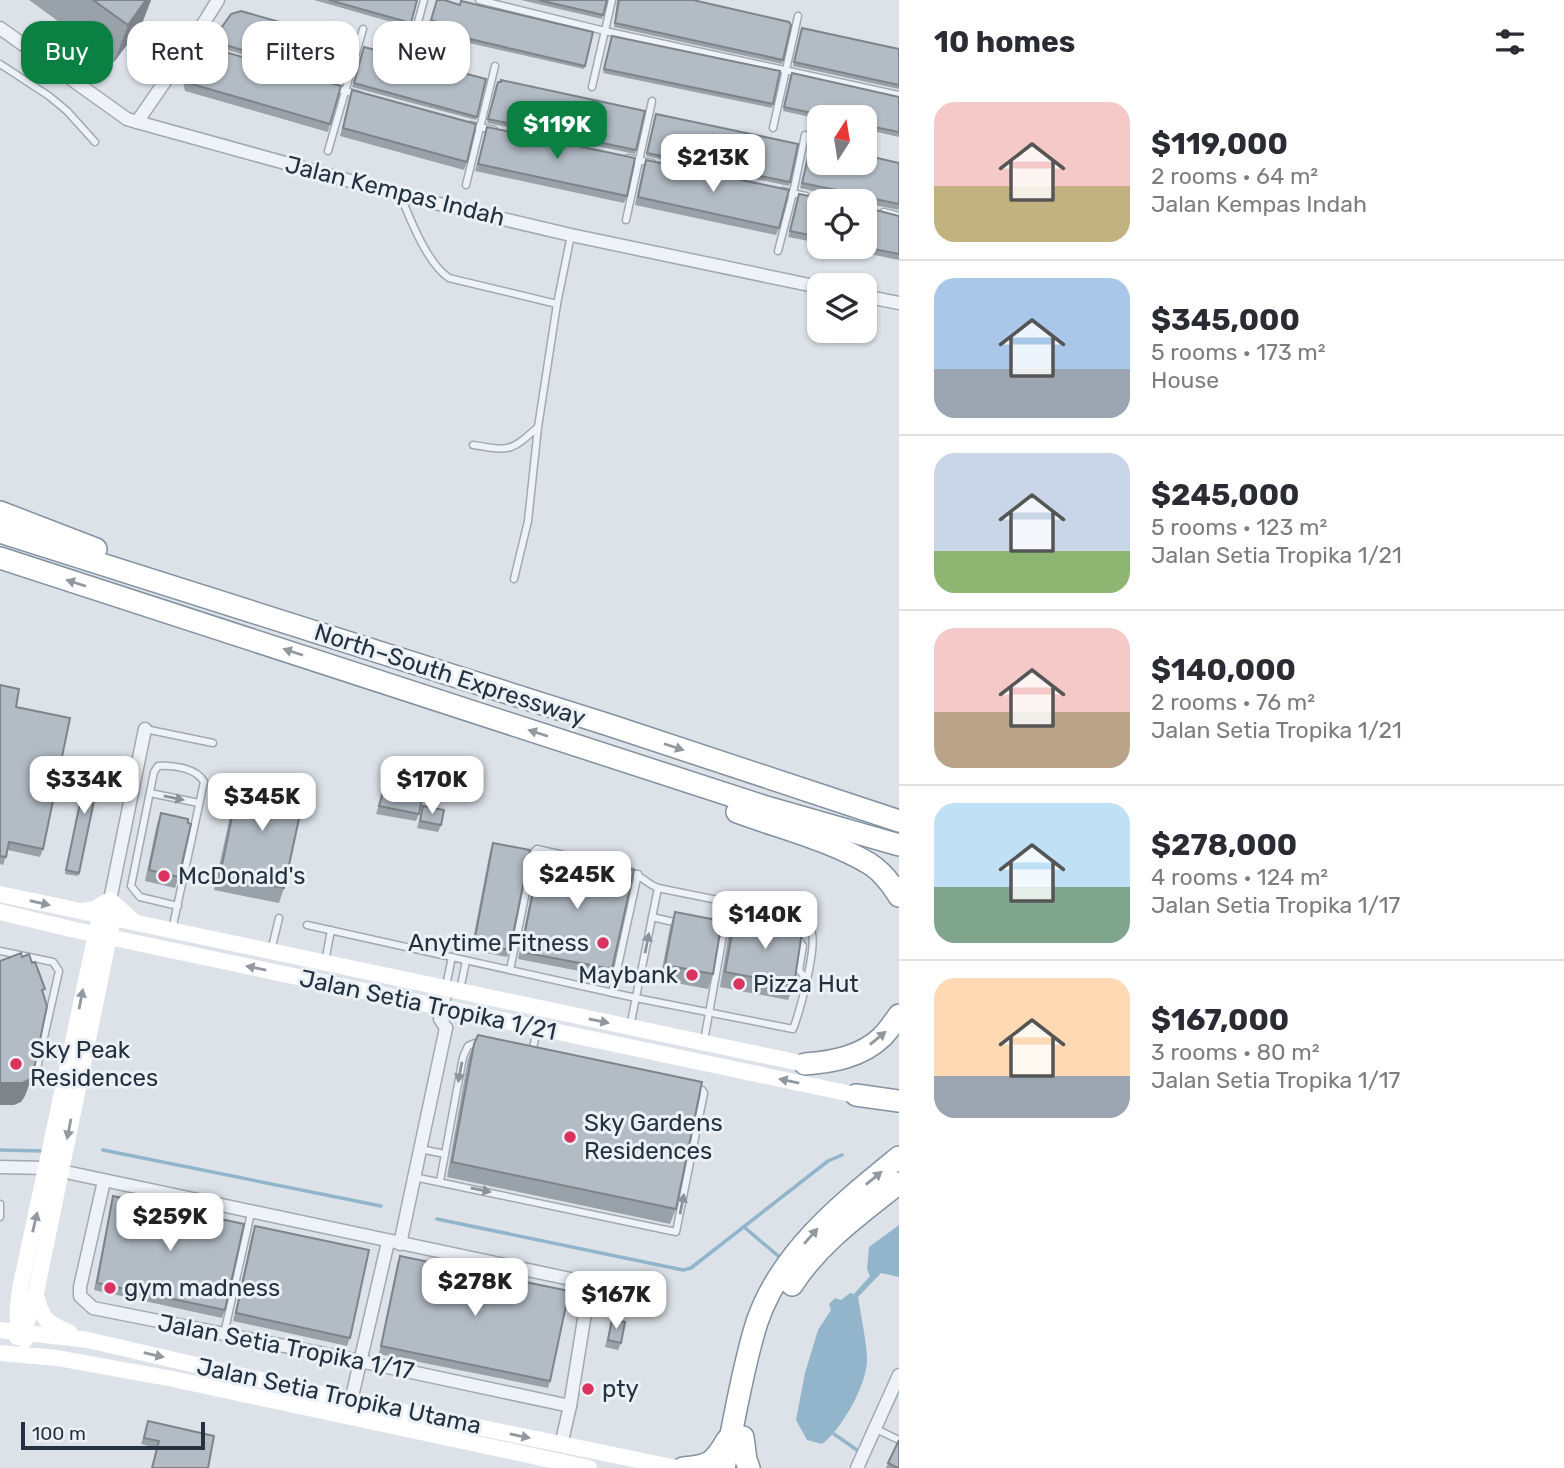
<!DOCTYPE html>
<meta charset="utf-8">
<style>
:root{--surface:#fff;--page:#f2f2f3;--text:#2b2b33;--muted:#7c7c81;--line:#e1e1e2;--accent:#0b8043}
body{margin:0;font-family:Rubik,sans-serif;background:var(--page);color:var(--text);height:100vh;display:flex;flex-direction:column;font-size:26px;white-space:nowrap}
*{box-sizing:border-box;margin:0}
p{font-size:23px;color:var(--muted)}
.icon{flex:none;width:38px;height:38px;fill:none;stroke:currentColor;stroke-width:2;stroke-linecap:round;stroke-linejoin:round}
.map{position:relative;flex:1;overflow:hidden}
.panel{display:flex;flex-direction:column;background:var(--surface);width:665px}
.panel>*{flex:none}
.guide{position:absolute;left:21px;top:21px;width:665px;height:63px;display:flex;gap:14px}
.needle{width:46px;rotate:12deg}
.fabs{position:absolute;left:807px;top:105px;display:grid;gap:14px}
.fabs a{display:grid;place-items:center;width:70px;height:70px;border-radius:14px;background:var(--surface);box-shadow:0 2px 5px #0004;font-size:35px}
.scale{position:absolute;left:21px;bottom:18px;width:184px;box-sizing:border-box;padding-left:7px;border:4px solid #243140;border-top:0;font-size:19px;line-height:24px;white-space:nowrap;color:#243140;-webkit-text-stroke:5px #ebf1f5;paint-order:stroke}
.price{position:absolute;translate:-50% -60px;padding:0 16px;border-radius:14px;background:#fff;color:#222;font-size:23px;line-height:46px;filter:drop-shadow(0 2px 4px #0008)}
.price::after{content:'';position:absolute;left:50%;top:42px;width:21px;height:16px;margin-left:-10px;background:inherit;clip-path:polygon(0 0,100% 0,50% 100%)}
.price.active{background:var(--accent);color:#fff}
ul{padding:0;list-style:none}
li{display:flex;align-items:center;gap:21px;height:175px;padding:0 35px}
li+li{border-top:2px solid var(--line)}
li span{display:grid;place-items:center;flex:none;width:196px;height:140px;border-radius:21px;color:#555}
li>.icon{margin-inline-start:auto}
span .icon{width:84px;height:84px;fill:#fffc;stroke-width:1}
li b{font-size:30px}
h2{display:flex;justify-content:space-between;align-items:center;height:84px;padding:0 35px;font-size:30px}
.pill{padding:0 24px;border-radius:21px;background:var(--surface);box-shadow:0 2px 5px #0004;font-size:24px;line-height:63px}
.pill.active{background:var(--accent);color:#fff}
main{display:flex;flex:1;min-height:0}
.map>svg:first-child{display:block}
.water{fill:#92b5cc}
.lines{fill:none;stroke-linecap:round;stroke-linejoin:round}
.stream{stroke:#92b5cc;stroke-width:3.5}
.lane-casing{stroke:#a1a9b2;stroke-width:9}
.street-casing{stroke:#a1a9b2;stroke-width:15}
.highway-casing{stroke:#8291a0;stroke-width:24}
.lane{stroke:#eff2f6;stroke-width:6}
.street{stroke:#eff2f6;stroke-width:12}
.secondary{stroke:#fff;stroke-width:16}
.highway{stroke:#fff;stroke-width:21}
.wall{fill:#9aa2a9}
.shaded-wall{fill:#7d848a}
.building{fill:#b3bcc5;stroke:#7d848a;stroke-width:2}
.oneway{fill:#9298a0}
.oneway2{fill:#8a929b}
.poi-dot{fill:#dc325f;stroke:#ebf1f5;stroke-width:2.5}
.labels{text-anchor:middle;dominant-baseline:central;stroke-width:6;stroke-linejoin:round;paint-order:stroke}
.street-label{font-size:24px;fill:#243140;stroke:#ebf1f5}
.poi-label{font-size:24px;fill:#243140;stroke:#ebf1f5;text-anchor:start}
</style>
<main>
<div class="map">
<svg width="899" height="1468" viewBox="0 0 899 1468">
<rect width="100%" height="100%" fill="#dce2e8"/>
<path class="water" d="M899,1225V1277L881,1273L858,1297C861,1317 866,1338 867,1358C868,1383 842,1429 822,1444L807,1440L796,1420L805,1373L818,1330L831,1310L829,1304L835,1298L841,1300L850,1293L854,1294L870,1276L867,1269L869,1247Z"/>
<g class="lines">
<g class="stream">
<polyline points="0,1150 43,1151"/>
<polyline points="103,1150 381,1206"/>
<polyline points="437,1219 683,1270 691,1268 828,1161 842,1155"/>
<polyline points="744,1227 783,1260"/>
<polyline points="834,1434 857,1450"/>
</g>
<defs>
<g id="lane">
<polyline points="479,0 605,31 899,95"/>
<polyline points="412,44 424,0"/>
<polyline points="0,64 49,96 67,111 95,142"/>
<polyline points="592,87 612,0"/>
<polyline points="335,88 359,95"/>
<polyline points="470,125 494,130"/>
<polyline points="773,128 798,16"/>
<polyline points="328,151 363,29"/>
<polyline points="628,158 652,163"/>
<polyline points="466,185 495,66"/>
<polyline points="782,191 806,196"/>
<path d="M401,197C411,221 427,263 449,278L557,304L571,235"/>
<polyline points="884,212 899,216"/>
<polyline points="626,220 652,101"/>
<polyline points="778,251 793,193 805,135"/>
<path d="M473,445C510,451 510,452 538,427"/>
<polyline points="514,579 528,521 538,427 557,304"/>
<polyline points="145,729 213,743"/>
<polyline points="150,793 199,803"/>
<polyline points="652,917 678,923"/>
<path d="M307,925L636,998L793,1029C800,1011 816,951 812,934C810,925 800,920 792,915L658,888C645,883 639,873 626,870"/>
<path d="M172,930L204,782C197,768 173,765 158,766L154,772L131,886L140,897L178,906"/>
<polyline points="796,935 803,946 799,970 807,980"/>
<polyline points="0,951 53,962 59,971 35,1077"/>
<polyline points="271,951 279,918"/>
<polyline points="325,962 331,930"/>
<polyline points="510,970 534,852 537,849 612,866"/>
<polyline points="446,986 452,957"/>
<polyline points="460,990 466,961"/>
<polyline points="612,993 638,874"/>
<polyline points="630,1027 658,888"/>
<polyline points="704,1041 729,902"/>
<polyline points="532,1053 537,1029"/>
<polyline points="420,1149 445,1154"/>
<polyline points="414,1177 676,1232 704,1093 702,1090 694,1088"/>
<polyline points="440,1181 463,1057 468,1046 475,1043 481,1044"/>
<polyline points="0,1204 0,1217"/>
<polyline points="224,1334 251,1213"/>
<polyline points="874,1428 899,1440"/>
</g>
<g id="street">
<polyline points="0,28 127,119 137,122 401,195 571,235 819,287"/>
<polyline points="137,122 190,45 218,0"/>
<polyline points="864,296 899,303"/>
<polyline points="106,906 110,900 145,729"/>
<polyline points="446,989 440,1019 446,1028"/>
<polyline points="0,1167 47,1168 575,1280 583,1289 586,1307 570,1406 561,1445"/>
<polyline points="104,1181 80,1287 80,1296 93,1308 360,1361 570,1406"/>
<polyline points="400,1244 446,1028"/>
<polyline points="351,1401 388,1242"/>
<polyline points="857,1468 899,1375"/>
</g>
<g id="highway">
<polyline points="0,512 96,549"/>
<polyline points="0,532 609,725 899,821"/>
<polyline points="0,558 763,806 899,845"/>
<path d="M737,812C780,828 830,840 870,864C881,871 892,885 899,896"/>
<path d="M805,1064C832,1062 861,1057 882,1037C888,1031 894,1022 899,1015"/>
<polyline points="856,1095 899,1101"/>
<path d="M792,1285C819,1243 860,1214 899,1183"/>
<polyline points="743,1437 746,1460 749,1468"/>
<path d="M683,1468C709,1466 714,1463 727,1440"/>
<path d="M724,1468C735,1419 742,1369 757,1322C781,1251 844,1202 899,1157"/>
</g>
</defs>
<use href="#lane" class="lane-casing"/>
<use href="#street" class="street-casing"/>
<use href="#highway" class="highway-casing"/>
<use href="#lane" class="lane"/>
<use href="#street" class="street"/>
<g class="secondary">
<polyline points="0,894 805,1064"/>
<polyline points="82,911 94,909 110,900 133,921"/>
<polyline points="0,912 71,929 856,1095"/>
<path d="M36,1295C42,1320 47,1323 70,1333"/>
<polyline points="0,1330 88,1340 351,1401 677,1468"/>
<polyline points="17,1337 28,1319 36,1293 111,927"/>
<path d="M25,1340C14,1324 18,1307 20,1289L98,925"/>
<polyline points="0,1353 57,1358 173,1379 589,1468"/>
</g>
<use href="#highway" class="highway"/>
</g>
<g class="wall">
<polygon points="29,0 151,0 141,26 114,62"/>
<polygon points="314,0 417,0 409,27"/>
<polygon points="437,0 585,66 584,69 451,39 453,31 430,24"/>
<polygon points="521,0 607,0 602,19"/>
<polygon points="617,0 693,0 783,60 782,64 614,27"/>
<polygon points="800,32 899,49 899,89 793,66"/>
<polygon points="611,39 773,104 772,108 603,73"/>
<polygon points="212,41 353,43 341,84 211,45"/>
<polygon points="364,47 477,117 476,120 352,87"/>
<polygon points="186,73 330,124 328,132 185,91 183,82"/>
<polygon points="790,77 899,97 899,137 864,129 864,117 819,117 819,119 783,111"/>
<polygon points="496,85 636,150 635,154 487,123"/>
<polygon points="352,90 467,162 464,170 340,136"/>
<polygon points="656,114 790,182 789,186 646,156"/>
<polygon points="487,127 627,196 624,203 475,171"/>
<polygon points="811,144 899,163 899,210 864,203 864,201 819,201 819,243 788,237 799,194 834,201 836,199 834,196 800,188"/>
<polygon points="646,160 779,228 776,235 635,205 643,167"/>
<polygon points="899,216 899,260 835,247 864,247"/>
<polygon points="0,685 16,707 43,849 40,857 8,850 3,865 0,864"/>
<polygon points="89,760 79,873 78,876 65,874"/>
<polygon points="240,778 284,888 279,903 214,890 235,793"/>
<polygon points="383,792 419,814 416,821 376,814"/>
<polygon points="423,806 441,825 438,832 417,828"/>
<polygon points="161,813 179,877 175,888 145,881 157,824"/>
<polygon points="493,843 510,950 507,957 471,950 490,851"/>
<polygon points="541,852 612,969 610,977 518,959 538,860"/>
<polygon points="675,912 713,974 708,989 660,980 670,927"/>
<polygon points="759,919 794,985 788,1000 720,987 728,938 734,923 735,924 737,920 757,924"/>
<polygon points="474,1044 676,1209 670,1224 447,1177 468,1059"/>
<polygon points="113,1196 225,1310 222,1318 94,1290 111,1204"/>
<polygon points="255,1226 350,1338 347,1346 233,1321 252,1234"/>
<polygon points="400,1256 550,1381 548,1388 379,1354 397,1264"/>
<polygon points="612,1319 621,1343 618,1350 605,1347"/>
<polygon points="148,1421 208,1468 152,1468 156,1448 141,1444"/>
<polygon points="888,1463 899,1468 886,1468"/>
</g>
<g class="shaded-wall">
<polygon points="139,0 151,0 141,26 114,62 128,25"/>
<polygon points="33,1074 25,1096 21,1102 14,1105 0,1105 0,1083"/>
</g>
<g class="building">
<polygon points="93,0 146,0 128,25"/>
<polygon points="329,0 417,0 411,23"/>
<polygon points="437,0 444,0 460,5 461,1 593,32 585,66 453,35 455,27 431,20"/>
<polygon points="539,0 607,0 603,15"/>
<polygon points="619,0 693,0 789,22 791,25 783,60 615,23"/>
<polygon points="241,11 353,43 343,80 212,41 231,14"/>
<polygon points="802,28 899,49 899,85 794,62"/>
<polygon points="612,36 780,71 773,104 604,69"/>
<polygon points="205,46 341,86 330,124 188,83 186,73"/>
<polygon points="364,47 486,79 477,117 354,83"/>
<polygon points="792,73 899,97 899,132 864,125 864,117 831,117 784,107"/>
<polygon points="501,80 645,111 636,150 488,119 498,82 501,82"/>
<polygon points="352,90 476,124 467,162 343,128"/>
<polygon points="656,114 798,144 790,182 647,153"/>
<polygon points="487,127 635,158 627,196 478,164"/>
<polygon points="811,144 819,146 819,163 864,163 864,155 899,163 899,204 865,197 861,201 819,201 819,237 790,231 799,194 834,201 840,196 836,190 802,183"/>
<polygon points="646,160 789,190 779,228 638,197"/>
<polygon points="864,207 899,216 899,254 864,247"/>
<polygon points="0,685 19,689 16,707 70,718 43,849 9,842 6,857 0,856"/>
<polygon points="89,760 102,762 79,873 66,870"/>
<polygon points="240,778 305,791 284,888 220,875"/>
<polygon points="383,792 410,799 411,797 422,799 419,814 379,806"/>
<polygon points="423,806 444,810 441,825 420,821"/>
<polygon points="161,813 188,819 188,823 191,824 179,877 149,870"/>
<polygon points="493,843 530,850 510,950 474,943"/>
<polygon points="541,852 634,870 612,969 521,952"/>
<polygon points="675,912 722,921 713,974 665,965"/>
<polygon points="759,919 799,927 802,932 794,985 725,972 734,923 736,924 737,920 758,924"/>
<polygon points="21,953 22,957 29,954 32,963 35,962 45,989 42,990 47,1006 33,1074 29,1080 22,1083 0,1083 0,961"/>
<polygon points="478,1035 702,1082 676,1209 452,1162 474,1044"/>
<polygon points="113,1196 244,1224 225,1310 97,1283"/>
<polygon points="255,1226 369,1250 350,1338 236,1313"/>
<polygon points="400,1256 569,1291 550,1381 381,1346"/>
<polygon points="612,1319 625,1322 621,1343 608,1340"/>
<polygon points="148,1421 214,1436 208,1468 152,1468 159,1441 144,1438"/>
<polygon points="899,1440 899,1468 898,1468 888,1463"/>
</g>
<defs><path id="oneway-solid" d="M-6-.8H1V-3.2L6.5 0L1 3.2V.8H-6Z" transform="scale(1.75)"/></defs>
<g class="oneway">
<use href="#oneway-solid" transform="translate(76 583) rotate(-162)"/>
<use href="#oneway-solid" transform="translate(293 652) rotate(-162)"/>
<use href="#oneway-solid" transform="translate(538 733) rotate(-162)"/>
<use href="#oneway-solid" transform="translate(674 747) rotate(18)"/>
<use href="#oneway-solid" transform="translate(40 903) rotate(13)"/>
<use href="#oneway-solid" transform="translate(256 968) rotate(-168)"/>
<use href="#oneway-solid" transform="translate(81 999) rotate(-79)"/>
<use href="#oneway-solid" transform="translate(599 1021) rotate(12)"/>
<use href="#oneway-solid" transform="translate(878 1038) rotate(-39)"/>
<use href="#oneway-solid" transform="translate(789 1081) rotate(-168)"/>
<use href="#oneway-solid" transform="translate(69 1129) rotate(101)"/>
<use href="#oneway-solid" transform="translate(874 1178) rotate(-39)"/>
<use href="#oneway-solid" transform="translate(35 1222) rotate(-77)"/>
<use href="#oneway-solid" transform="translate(811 1236) rotate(-49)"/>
<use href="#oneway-solid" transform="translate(154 1355) rotate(13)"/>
<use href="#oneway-solid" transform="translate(520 1436) rotate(12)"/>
</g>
<g class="oneway2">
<use href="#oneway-solid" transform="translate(174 798) rotate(12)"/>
<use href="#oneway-solid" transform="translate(647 943) rotate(-79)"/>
<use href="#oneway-solid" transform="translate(460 1072) rotate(101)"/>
<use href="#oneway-solid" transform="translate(481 1190) rotate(12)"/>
<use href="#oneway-solid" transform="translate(682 1204) rotate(-79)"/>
</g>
<g class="poi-dot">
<circle cx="164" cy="876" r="7"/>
<circle cx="603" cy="943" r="7"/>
<circle cx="692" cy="975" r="7"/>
<circle cx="739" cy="984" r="7"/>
<circle cx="16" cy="1064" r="7"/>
<circle cx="570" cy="1137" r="7"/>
<circle cx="110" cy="1288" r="7"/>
<circle cx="588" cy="1389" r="7"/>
</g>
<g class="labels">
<g class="street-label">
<text transform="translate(395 191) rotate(14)">Jalan Kempas Indah</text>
<text transform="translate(450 675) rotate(18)">North–South Expressway</text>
<text transform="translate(428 1005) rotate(12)">Jalan Setia Tropika 1/21</text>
<text transform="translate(286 1347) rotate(11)">Jalan Setia Tropika 1/17</text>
<text transform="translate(339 1396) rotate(12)">Jalan Setia Tropika Utama</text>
</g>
<g class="poi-label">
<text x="178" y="876">McDonald's</text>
<text x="589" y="943" text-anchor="end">Anytime Fitness</text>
<text x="678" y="975" text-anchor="end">Maybank</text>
<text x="753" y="984">Pizza Hut</text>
<text x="30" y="1050">Sky Peak<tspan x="30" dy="28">Residences</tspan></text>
<text x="584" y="1123">Sky Gardens<tspan x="584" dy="28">Residences</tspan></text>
<text x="124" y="1288">gym madness</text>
<text x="602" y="1389">pty</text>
</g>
</g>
</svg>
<div class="fabs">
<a><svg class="needle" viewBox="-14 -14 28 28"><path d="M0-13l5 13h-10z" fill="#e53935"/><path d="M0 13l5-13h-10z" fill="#7c7c81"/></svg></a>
<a><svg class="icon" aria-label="locate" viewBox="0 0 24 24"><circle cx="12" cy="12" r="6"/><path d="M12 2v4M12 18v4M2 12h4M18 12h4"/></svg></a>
<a><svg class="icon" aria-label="layers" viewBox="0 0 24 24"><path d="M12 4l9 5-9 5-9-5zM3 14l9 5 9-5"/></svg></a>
</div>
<div class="scale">100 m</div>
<b class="price active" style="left:557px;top:161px">$119K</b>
<b class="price" style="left:713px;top:194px">$213K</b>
<b class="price" style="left:84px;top:816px">$334K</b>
<b class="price" style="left:432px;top:816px">$170K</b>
<b class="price" style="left:262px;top:833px">$345K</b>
<b class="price" style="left:577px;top:911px">$245K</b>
<b class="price" style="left:765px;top:951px">$140K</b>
<b class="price" style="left:170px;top:1253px">$259K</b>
<b class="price" style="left:475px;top:1318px">$278K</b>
<b class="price" style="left:616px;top:1331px">$167K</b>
<div class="guide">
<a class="pill active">Buy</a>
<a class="pill">Rent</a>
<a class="pill">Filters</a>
<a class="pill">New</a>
</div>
</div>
<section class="panel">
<h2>10 homes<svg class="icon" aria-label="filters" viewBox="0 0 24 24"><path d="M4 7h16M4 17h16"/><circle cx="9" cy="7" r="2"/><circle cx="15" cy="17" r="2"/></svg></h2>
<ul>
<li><span style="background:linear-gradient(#f6c9c9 60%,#c2b280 0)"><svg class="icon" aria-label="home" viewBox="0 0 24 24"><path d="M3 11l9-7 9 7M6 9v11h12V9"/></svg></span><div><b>$119,000</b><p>2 rooms · 64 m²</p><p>Jalan Kempas Indah</p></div></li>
<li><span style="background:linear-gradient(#a9c7e8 65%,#9aa5b1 0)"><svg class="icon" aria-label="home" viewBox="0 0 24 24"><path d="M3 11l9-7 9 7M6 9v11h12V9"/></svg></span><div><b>$345,000</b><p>5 rooms · 173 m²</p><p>House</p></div></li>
<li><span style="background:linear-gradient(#c9d6e8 70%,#8fb573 0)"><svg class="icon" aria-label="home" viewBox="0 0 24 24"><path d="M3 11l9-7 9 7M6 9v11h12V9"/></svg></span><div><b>$245,000</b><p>5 rooms · 123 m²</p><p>Jalan Setia Tropika 1/21</p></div></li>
<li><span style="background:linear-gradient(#f6c9c9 60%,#b9a48a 0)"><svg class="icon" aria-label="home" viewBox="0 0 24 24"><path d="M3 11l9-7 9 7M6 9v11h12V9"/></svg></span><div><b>$140,000</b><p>2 rooms · 76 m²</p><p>Jalan Setia Tropika 1/21</p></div></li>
<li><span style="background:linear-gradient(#bfe0f5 60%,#7fa58c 0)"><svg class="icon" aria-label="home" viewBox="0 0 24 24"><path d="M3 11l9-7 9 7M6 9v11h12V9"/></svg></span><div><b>$278,000</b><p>4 rooms · 124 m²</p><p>Jalan Setia Tropika 1/17</p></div></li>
<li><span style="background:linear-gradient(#ffd9b3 70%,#9aa5b1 0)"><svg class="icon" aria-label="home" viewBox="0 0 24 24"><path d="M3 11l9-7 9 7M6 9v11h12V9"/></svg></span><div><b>$167,000</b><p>3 rooms · 80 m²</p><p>Jalan Setia Tropika 1/17</p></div></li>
</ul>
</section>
</main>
